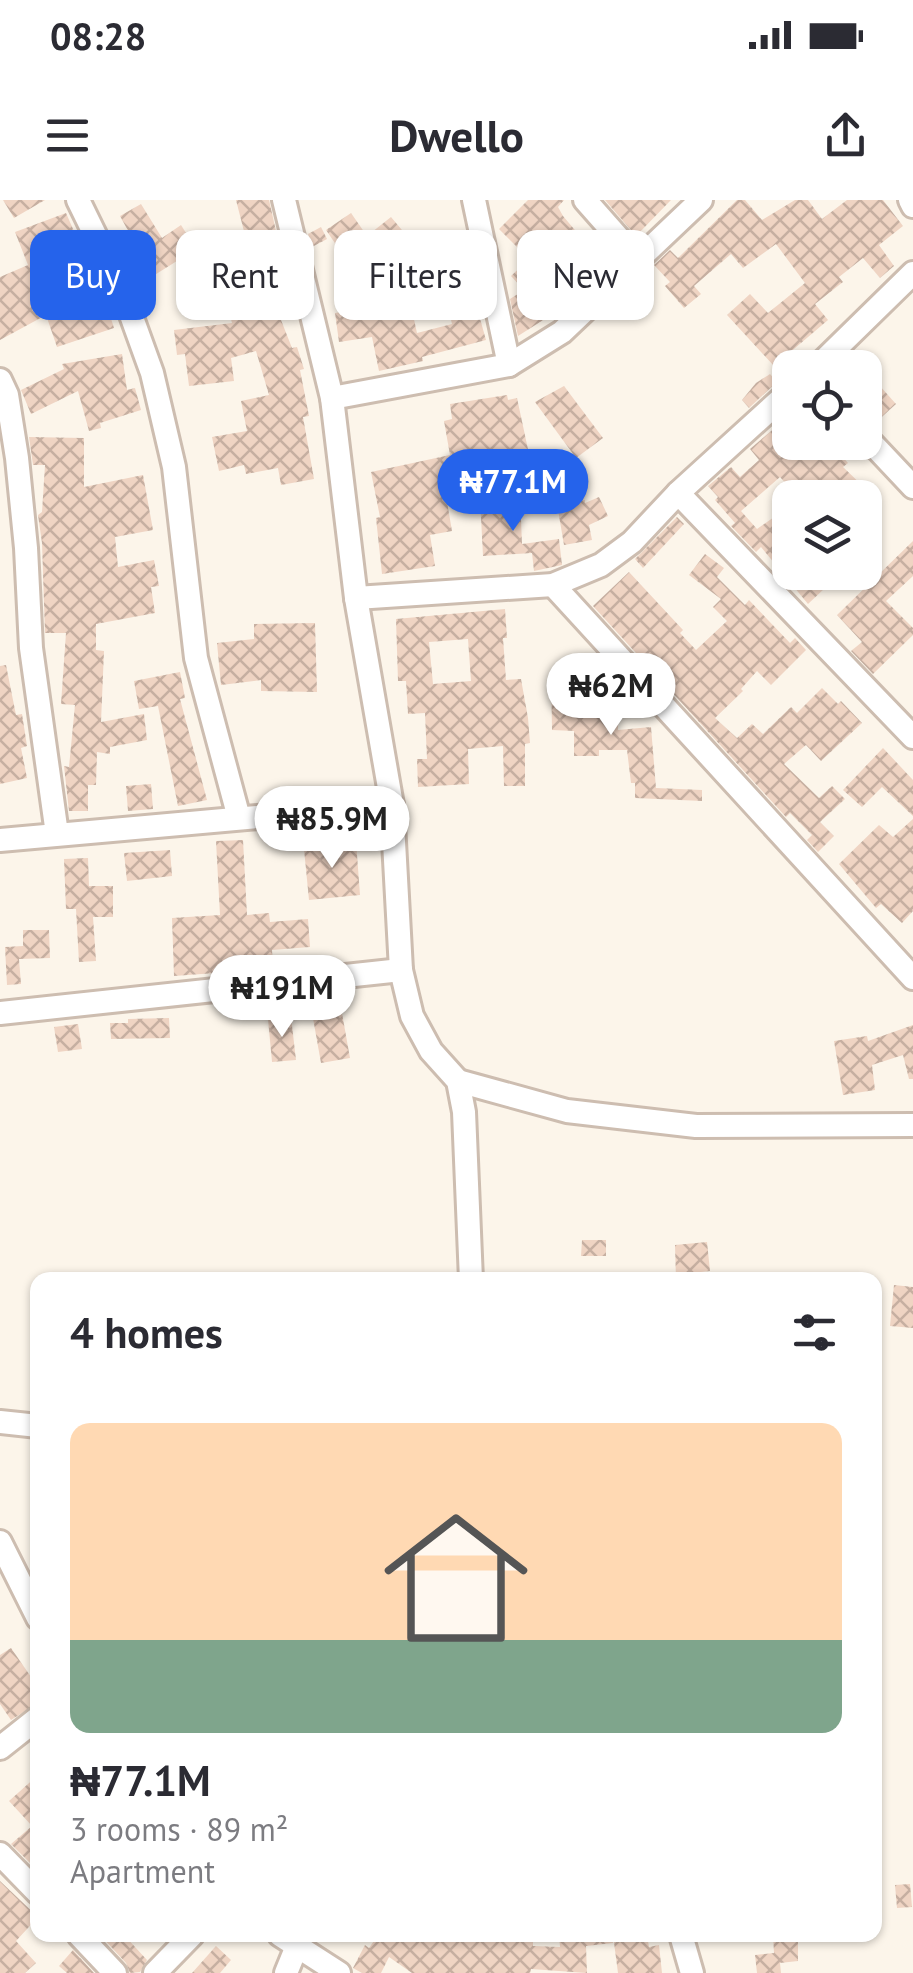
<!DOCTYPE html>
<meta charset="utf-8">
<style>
:root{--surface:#fff;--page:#f7f7f7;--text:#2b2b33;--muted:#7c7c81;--line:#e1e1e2;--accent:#2563eb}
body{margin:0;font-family:"PT Sans",sans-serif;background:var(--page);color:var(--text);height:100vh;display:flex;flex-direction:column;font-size:38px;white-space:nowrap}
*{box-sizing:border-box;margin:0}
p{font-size:32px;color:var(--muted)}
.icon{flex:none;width:55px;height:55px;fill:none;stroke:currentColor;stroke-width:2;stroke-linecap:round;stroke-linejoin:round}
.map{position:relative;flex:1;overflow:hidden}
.drawer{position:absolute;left:30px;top:1072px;width:852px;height:670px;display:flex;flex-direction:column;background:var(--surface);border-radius:20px;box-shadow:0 2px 8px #0004}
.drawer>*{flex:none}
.banner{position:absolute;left:30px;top:30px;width:855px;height:90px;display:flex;gap:20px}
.fabs{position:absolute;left:772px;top:150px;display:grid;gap:20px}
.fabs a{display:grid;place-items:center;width:110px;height:110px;border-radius:20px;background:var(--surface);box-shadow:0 2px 8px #0004;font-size:50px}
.price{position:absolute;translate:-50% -85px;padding:0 22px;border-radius:35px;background:#fff;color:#222;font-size:32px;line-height:65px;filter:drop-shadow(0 2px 5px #0008)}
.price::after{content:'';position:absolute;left:50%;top:60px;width:30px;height:22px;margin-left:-15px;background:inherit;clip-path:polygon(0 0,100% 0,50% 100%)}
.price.on{background:var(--accent);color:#fff}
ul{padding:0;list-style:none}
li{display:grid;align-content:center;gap:20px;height:530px;padding:0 40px}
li+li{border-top:2px solid var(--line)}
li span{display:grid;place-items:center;height:310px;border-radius:20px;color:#555}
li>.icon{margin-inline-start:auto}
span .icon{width:180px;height:180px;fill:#fffc;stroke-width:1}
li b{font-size:42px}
h2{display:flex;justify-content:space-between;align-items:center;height:120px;padding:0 40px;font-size:42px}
.tag{padding:0 35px;border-radius:20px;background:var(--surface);box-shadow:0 2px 8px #0004;font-size:35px;line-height:90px}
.tag.on{background:var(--accent);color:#fff}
.status{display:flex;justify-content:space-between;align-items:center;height:70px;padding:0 50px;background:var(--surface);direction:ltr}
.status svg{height:28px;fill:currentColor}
header{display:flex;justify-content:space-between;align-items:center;height:130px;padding:0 40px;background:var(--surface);font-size:45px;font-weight:600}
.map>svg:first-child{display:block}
.building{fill:url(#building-cross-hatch);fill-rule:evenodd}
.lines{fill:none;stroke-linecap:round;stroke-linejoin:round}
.minor-casing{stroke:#cdbdb0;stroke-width:28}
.minor{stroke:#fff;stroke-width:22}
</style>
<div class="status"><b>08:28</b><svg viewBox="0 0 49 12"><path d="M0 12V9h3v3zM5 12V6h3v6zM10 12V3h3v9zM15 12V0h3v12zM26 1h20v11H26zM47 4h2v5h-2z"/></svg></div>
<header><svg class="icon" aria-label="menu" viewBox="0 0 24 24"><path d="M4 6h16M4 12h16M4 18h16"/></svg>Dwello<svg class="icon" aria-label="share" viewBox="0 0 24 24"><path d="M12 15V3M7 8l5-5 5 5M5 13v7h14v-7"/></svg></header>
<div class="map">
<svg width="913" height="1773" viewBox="0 0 913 1773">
<defs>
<pattern id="building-cross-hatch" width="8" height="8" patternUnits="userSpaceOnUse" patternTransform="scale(2.5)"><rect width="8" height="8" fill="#efd4c3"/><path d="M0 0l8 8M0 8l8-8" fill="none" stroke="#c6afa1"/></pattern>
</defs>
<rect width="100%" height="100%" fill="#fcf5ea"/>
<g class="building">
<polygon points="3,0 45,0 14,18"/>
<polygon points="236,0 269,0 276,31 266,34 273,70 270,71 281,120 292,148 297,147 304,169 300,170 309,216 303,217 314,279 281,285 278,268 246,274 244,265 219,271 212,237 247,231 241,201 269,195 256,151 231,158 234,181 189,186 185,154 177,155 174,130 232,123 225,97 246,93 238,54 249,51"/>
<polygon points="528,0 564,0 558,7 563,16 585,42 592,36 612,61 581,86 585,90 561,112 559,110 518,136 510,99 524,90 511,76 529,59 499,29"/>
<polygon points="605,0 671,0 636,36"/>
<polygon points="737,0 745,0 762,20 795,0 808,0 822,19 847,0 883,0 903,26 879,45 894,66 880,78 863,58 839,77 843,82 815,104 828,120 774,166 727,115 750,94 768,113 805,83 776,44 743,68 731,54 694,86 701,94 684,108 665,86 670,82 654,65 670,50 678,58"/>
<polygon points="141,4 162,38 181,25 196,49 153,76 120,16"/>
<polygon points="66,13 94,77 53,96 61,118 106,103 114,128 57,147 46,115 0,140 0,77 28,65 15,32"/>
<polygon points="351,13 367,36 391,17 407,36 351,80 336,61 343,55 326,30"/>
<polygon points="321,27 327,39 312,47 308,34"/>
<path d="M460,47L486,140L422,157L423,161L379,171L372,137L339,142L335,113L373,107L366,78L410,69L408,60ZM442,83L452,124L417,133L408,92Z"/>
<polygon points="122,154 127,190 135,188 141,210 100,223 101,228 89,231 78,191 31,214 21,190 64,169 62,164"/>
<polygon points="770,174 777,182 749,208 742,200 756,183"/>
<polygon points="879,185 896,204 874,224 865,214 865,197"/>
<polygon points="564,186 603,238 576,258 535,202"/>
<polygon points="507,195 508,200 517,198 529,254 487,264 489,284 445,290 452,331 430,335 435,366 382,374 376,318 380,317 371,272 450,255 444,221 452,219 450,204"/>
<polygon points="790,215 790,242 829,242 848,263 843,267 868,291 861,298 799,298 780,277 741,311 757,329 790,306 790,372 842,372 808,404 761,347 756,352 731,326 735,323 715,300 718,297 708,286 731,267 740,277 759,260 750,249"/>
<polygon points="29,237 84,238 84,287 143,275 153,330 115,337 118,367 154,360 159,386 151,387 155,413 96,424 96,450 104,451 101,522 144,514 147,540 110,547 110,554 97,552 96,585 88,585 88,611 69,611 64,566 69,567 75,505 61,504 66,433 45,433 42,343 38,315 42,312 45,265 33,265"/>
<polygon points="520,296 522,344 559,339 562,365 534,371 532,353 483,356 480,298"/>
<polygon points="599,297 608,316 589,325 592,340 564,345 557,304 585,300 585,303"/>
<polygon points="677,317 684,324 643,368 635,359"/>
<polygon points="913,341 913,376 886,401 913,428 913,435 873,474 851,451 862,442 837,415"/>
<polygon points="705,354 724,368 717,377 745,405 749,400 790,443 795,438 806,450 771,485 757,471 741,489 743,491 715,518 737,538 752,524 763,534 791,507 797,513 822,488 838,504 841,501 862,523 821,561 806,545 784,564 819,598 832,586 845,599 820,622 834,636 818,652 807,640 812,635 790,613 786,617 593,406 629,372 683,430 680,433 696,450 727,421 713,407 721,399 689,375"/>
<path d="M505,409L507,438H503L506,480L521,479L528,518L530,543L525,544V586H504L503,546L468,549L469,584L418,587L417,559H427L425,513L408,514L406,481H398L396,419ZM468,439L471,481L433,484L429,442Z"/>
<polygon points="315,423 317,492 261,491 261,480 221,485 217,443 254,439 254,424"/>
<polygon points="6,465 16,515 22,514 27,546 21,548 27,578 0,584 0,466"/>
<polygon points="551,470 568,470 569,506 601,507 602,488 618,488 618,530 651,527 656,588 702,590 702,601 635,598 635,583 631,583 627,550 599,550 599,556 574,556 574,531 552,530"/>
<polygon points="180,472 185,498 180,499 207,600 178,606 158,506 139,509 134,481"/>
<polygon points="883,548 913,580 913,616 882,587 862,607 843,590"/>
<polygon points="151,584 153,609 128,611 126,586"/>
<polygon points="913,619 913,711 902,723 881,704 876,708 839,664 879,625 893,637"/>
<polygon points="243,640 247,715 269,713 270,722 308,719 310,747 272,750 273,764 216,766 216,773 174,776 172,718 220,715 216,641"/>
<polygon points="356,641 360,695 309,700 304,649"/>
<polygon points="170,650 172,676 127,681 124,653"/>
<polygon points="88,658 89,686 113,686 113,717 93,717 96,761 79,762 76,709 66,709 64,659"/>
<polygon points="23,730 49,730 50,758 19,759 21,784 7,785 5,747 23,746"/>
<polygon points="340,802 350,858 321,863 311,807"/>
<polygon points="291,817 296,860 272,862 268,819"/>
<polygon points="169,818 170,838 111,839 110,823 128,823 128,819"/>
<polygon points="78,824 82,849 58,852 54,827"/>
<polygon points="913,825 913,879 909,879 903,855 872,865 875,890 843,895 834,841 867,836 868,841"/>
<polygon points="582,1040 606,1040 606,1056 581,1056"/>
<polygon points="707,1042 710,1071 701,1072 701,1080 676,1080 675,1045"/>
<polygon points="894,1085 913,1087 913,1128 890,1126"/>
<polygon points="11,1448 38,1487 38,1503 11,1520 0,1504 0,1455"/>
<polygon points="38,1575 38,1671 11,1644 32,1626 9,1601"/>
<polygon points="0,1681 38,1717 16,1741 36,1763 25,1773 0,1773"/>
<polygon points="910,1684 912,1707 897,1708 895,1685"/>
<polygon points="100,1735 124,1735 147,1760 140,1772 130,1773 126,1763"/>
<polygon points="378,1735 472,1735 497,1742 498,1738 533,1741 533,1746 560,1747 559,1735 612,1735 613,1743 586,1746 587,1773 531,1769 530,1773 412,1773 389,1757 381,1773 362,1773 353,1768 365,1745 369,1748"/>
<polygon points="613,1735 647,1735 649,1747 659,1745 662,1773 618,1773"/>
<polygon points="773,1735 798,1735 798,1761 780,1763 781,1773 757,1773 755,1755 774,1753"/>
<polygon points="216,1746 231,1760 220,1773 192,1773"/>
<polygon points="73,1750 94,1773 67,1773 59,1766"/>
</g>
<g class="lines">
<defs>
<g id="minor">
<polyline points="78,0 122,90 152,173 174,267 196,458 239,618"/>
<polyline points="284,0 332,198 356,398 392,605 401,770 412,816 431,851 458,881 464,912 471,1080"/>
<polyline points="474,0 509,165"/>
<polyline points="585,0 638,60"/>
<polyline points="910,0 913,6"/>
<polyline points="816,168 913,73"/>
<polyline points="0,180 7,195 17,258 26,348 31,448 57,634"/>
<polyline points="332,198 509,165 562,132 701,0"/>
<polyline points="865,236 913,287"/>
<polyline points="678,293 913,537"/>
<polyline points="553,385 913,778"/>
<polyline points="356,398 553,385 601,365 632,342 678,293 790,191"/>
<polyline points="0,640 392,605"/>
<polyline points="0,813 401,770"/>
<polyline points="458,881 567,911 696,926 913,925"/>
<polyline points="0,1222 38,1226"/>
<polyline points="0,1342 38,1418"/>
<polyline points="0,1548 38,1518"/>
<polyline points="0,1654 38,1693"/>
<polyline points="79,1735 115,1773"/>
<polyline points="280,1735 339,1773"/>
<polyline points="681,1735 692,1773"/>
<polyline points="155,1773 192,1735"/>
<polyline points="286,1773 297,1746"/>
</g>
</defs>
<use href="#minor" class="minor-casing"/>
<use href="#minor" class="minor"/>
</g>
</svg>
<div class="fabs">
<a><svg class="icon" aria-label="locate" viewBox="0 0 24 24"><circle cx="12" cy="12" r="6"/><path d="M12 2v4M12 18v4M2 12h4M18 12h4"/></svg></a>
<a><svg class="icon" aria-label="layers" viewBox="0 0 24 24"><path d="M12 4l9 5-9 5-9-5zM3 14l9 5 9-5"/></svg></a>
</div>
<b class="price on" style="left:513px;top:334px">₦77.1M</b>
<b class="price" style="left:611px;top:538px">₦62M</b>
<b class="price" style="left:332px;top:671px">₦85.9M</b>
<b class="price" style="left:282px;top:840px">₦191M</b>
<div class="banner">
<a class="tag on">Buy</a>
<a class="tag">Rent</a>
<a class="tag">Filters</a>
<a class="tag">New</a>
</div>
<section class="drawer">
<h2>4 homes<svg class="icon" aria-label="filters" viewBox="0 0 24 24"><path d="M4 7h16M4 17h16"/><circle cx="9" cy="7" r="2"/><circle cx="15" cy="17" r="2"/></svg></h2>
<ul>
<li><span style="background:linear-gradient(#ffd9b3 70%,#7fa58c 0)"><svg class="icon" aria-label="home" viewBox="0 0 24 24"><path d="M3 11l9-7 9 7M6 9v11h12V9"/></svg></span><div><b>₦77.1M</b><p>3 rooms · 89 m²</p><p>Apartment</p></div></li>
</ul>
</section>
</div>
